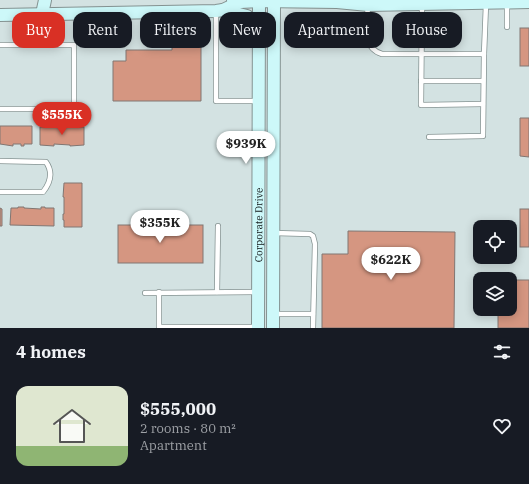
<!DOCTYPE html>
<meta charset="utf-8">
<style>
:root{--surface:#171b24;--page:#242831;--text:#f1f3f6;--muted:#9ea1a6;--accent:#d93025}
body{margin:0;font-family:"IBM Plex Serif",serif;background:var(--page);color:var(--text);height:100vh;display:flex;flex-direction:column;font-size:15px;white-space:nowrap}
*{box-sizing:border-box;margin:0}
p{font-size:13px;color:var(--muted)}
.icon{flex:none;width:22px;height:22px;fill:none;stroke:currentColor;stroke-width:2;stroke-linecap:round;stroke-linejoin:round}
.map{position:relative;height:328px;overflow:hidden}
.side{display:flex;flex-direction:column;background:var(--surface);flex:1}
.side>*{flex:none}
.top-card{position:absolute;left:12px;top:12px;width:505px;height:36px;display:flex;gap:8px}
.controls{position:absolute;left:473px;top:220px;display:grid;gap:8px}
.controls a{display:grid;place-items:center;width:44px;height:44px;border-radius:8px;background:var(--surface);box-shadow:0 2px 10px #0003;font-size:20px}
.price{position:absolute;translate:-50% -34px;padding:0 9px;border-radius:14px;background:#fff;color:#222;font-size:13px;line-height:26px;filter:drop-shadow(0 1px 2px #0008)}
.price::after{content:'';position:absolute;left:50%;top:24px;width:12px;height:9px;margin-left:-6px;background:inherit;clip-path:polygon(0 0,100% 0,50% 100%)}
.price.current{background:var(--accent);color:#fff}
ul{padding:0;list-style:none}
li{display:flex;align-items:center;gap:12px;height:100px;padding:0 16px}
li span{display:grid;place-items:center;flex:none;width:112px;height:80px;border-radius:12px;color:#555}
li>.icon{margin-inline-start:auto}
span .icon{width:48px;height:48px;fill:#fffc;stroke-width:1}
li b{font-size:17px}
h2{display:flex;justify-content:space-between;align-items:center;height:48px;padding:0 16px;font-size:17px}
.chip{padding:0 14px;border-radius:12px;background:var(--surface);box-shadow:0 2px 10px #0003;font-size:14px;line-height:36px}
.chip.current{background:var(--accent);color:#fff}
.map>svg:first-child{display:block}
.building{fill:#d59681;stroke:#817672}
.lines{fill:none;stroke-linecap:round;stroke-linejoin:round}
.lane-casing{stroke:#859392;stroke-width:6}
.secondary-casing{stroke:#859392;stroke-width:14}
.lane{stroke:#fff;stroke-width:4.5}
.secondary{stroke:#cdf8f9;stroke-width:12}
.labels{text-anchor:middle;dominant-baseline:central;stroke-width:3;stroke-linejoin:round;paint-order:stroke}
.street-label{font-size:10px;fill:#0e1414;stroke:#d3e2e2}
</style>
<div class="map">
<svg width="529" height="328" viewBox="0 0 529 328">
<rect width="100%" height="100%" fill="#d3e2e2"/>
<g class="building">
<rect x="520" y="28" width="9" height="38"/>
<polygon points="172,45 201,45 201,101 113,101 113,61 126,61 126,50 172,50"/>
<polygon points="520,118 529,118 529,157 520,156"/>
<polygon points="0,126 32,126 32,144 24,144 24,146 21,146 21,144 13,144 13,146 0,144"/>
<polygon points="40,127 84,127 84,145 70,146 70,145 54,144 54,146 40,145"/>
<polygon points="64,183 82,183 82,227 64,227 64,220 63,220 63,214 64,214 64,197 63,197"/>
<polygon points="18,207 24,207 24,208 41,209 41,207 45,207 45,208 54,208 54,226 10,225 11,208 18,208"/>
<polygon points="0,208 2,209 2,226 0,226"/>
<rect x="520" y="209" width="9" height="38"/>
<rect x="118" y="225" width="85" height="38"/>
<polygon points="348,231 455,232 454,328 322,328 322,254 348,254"/>
<polygon points="510,280 529,280 529,328 498,328 498,309 510,309"/>
</g>
<g class="lines">
<defs>
<g id="lane">
<polyline points="422,5 421,105 483,104"/>
<path d="M368,6C367,23 361,48 382,54H484"/>
<polyline points="216,11 216,101 259,101"/>
<polyline points="507,27 507,4"/>
<polyline points="0,45 74,45 74,109 0,109"/>
<polyline points="42,45 42,15"/>
<polyline points="421,81 483,81"/>
<polyline points="429,137 483,136 484,54 486,4"/>
<path d="M0,161L46,162C53,172 51,182 43,192H0"/>
<polyline points="274,233 310,234 313,236 315,244 313,328"/>
<polyline points="159,292 159,327 258,327"/>
<polyline points="217,292 218,226"/>
<polyline points="145,293 258,292"/>
<polyline points="273,314 313,314"/>
</g>
<g id="secondary">
<polyline points="233,0 240,2 259,1 337,2 368,5 529,2"/>
<polyline points="223,10 247,16 259,28"/>
<polyline points="42,14 45,0"/>
<polyline points="0,15 216,11 223,10 240,2"/>
<path id="s1" d="M258,328L259,1"/>
<polyline points="273,328 274,2"/>
</g>
</defs>
<use href="#lane" class="lane-casing"/>
<use href="#secondary" class="secondary-casing"/>
<use href="#lane" class="lane"/>
<use href="#secondary" class="secondary"/>
</g>
<g class="labels">
<g class="street-label">
<text stroke="none"><textPath href="#s1" startOffset="103">Corporate Drive</textPath></text>
</g>
</g>
</svg>
<div class="controls">
<a><svg class="icon" aria-label="locate" viewBox="0 0 24 24"><circle cx="12" cy="12" r="6"/><path d="M12 2v4M12 18v4M2 12h4M18 12h4"/></svg></a>
<a><svg class="icon" aria-label="layers" viewBox="0 0 24 24"><path d="M12 4l9 5-9 5-9-5zM3 14l9 5 9-5"/></svg></a>
</div>
<b class="price current" style="left:62px;top:136px">$555K</b>
<b class="price" style="left:246px;top:165px">$939K</b>
<b class="price" style="left:160px;top:244px">$355K</b>
<b class="price" style="left:391px;top:281px">$622K</b>
<div class="top-card">
<a class="chip current">Buy</a>
<a class="chip">Rent</a>
<a class="chip">Filters</a>
<a class="chip">New</a>
<a class="chip">Apartment</a>
<a class="chip">House</a>
</div>
</div>
<section class="side">
<h2>4 homes<svg class="icon" aria-label="filters" viewBox="0 0 24 24"><path d="M4 7h16M4 17h16"/><circle cx="9" cy="7" r="2"/><circle cx="15" cy="17" r="2"/></svg></h2>
<ul>
<li><span style="background:linear-gradient(#dfe7d0 75%,#8fb573 0)"><svg class="icon" aria-label="home" viewBox="0 0 24 24"><path d="M3 11l9-7 9 7M6 9v11h12V9"/></svg></span><div><b>$555,000</b><p>2 rooms · 80 m²</p><p>Apartment</p></div><svg class="icon" aria-label="heart" viewBox="0 0 24 24"><path d="M12 20l-8-8c-3-5 5-10 8-4 3-6 11-1 8 4z"/></svg></li>
</ul>
</section>
